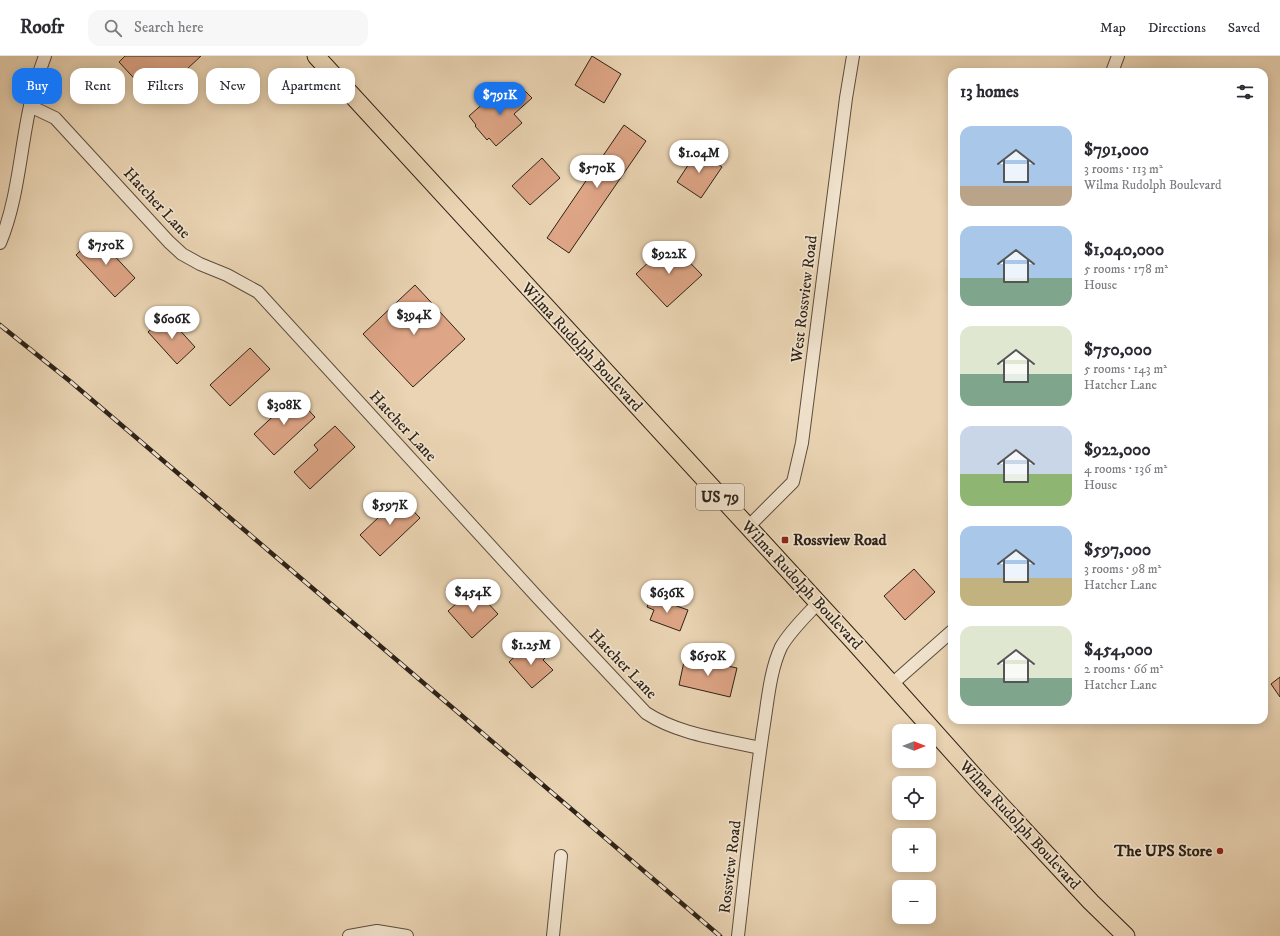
<!DOCTYPE html>
<meta charset="utf-8">
<style>
:root{--surface:#fff;--page:#f7f7f7;--text:#2b2b33;--muted:#7c7c81;--line:#e1e1e2;--accent:#1a73e8}
body{margin:0;font-family:"IM FELL DW Pica",serif;background:var(--page);color:var(--text);height:100vh;display:flex;flex-direction:column;font-size:15px;white-space:nowrap}
*{box-sizing:border-box;margin:0}
p{font-size:13px;color:var(--muted)}
.icon{flex:none;width:22px;height:22px;fill:none;stroke:currentColor;stroke-width:2;stroke-linecap:round;stroke-linejoin:round}
.map{position:relative;flex:1;overflow:hidden}
.panel{position:absolute;left:948px;top:12px;width:320px;height:656px;display:flex;flex-direction:column;background:var(--surface);border-radius:12px;box-shadow:0 2px 10px #0003}
.panel>*{flex:none}
.top-card{position:absolute;left:12px;top:12px;width:380px;height:36px;display:flex;gap:8px}
.needle{width:26px;rotate:90deg}
.tools{position:absolute;left:892px;top:668px;display:grid;gap:8px}
.tools a{display:grid;place-items:center;width:44px;height:44px;border-radius:8px;background:var(--surface);box-shadow:0 2px 10px #0003;font-size:20px}
.price{position:absolute;translate:-50% -34px;padding:0 9px;border-radius:14px;background:#fff;color:#222;font-size:13px;line-height:26px;filter:drop-shadow(0 1px 2px #0008)}
.price::after{content:'';position:absolute;left:50%;top:24px;width:12px;height:9px;margin-left:-6px;background:inherit;clip-path:polygon(0 0,100% 0,50% 100%)}
.price.active{background:var(--accent);color:#fff}
ul{padding:0;list-style:none}
li{display:flex;align-items:center;gap:12px;height:100px;padding:0 12px}
li span{display:grid;place-items:center;flex:none;width:112px;height:80px;border-radius:12px;color:#555}
li>.icon{margin-inline-start:auto}
span .icon{width:48px;height:48px;fill:#fffc;stroke-width:1}
li b{font-size:17px}
h2{display:flex;justify-content:space-between;align-items:center;height:48px;padding:0 12px;font-size:17px}
.pill{padding:0 14px;border-radius:12px;background:var(--surface);box-shadow:0 2px 10px #0003;font-size:14px;line-height:36px}
.pill.active{background:var(--accent);color:#fff}
header{display:flex;align-items:center;gap:24px;box-sizing:border-box;height:56px;padding:0 20px;background:var(--surface);border-bottom:1px solid var(--line)}
header strong{font-size:19px}
nav{display:flex;gap:22px;margin-inline-start:auto;font-size:14px}
.search{width:280px;height:36px;background:var(--page);display:flex;align-items:center;gap:10px;box-sizing:border-box;padding:0 14px;border-radius:12px;color:var(--muted);font-size:15px}
.map>svg:first-child{display:block}
.building{fill:#dea586;stroke:#2d2217}
.lines{fill:none;stroke-linecap:round;stroke-linejoin:round}
.minor-casing{stroke:#5c4e3e;stroke-width:14}
.highway-casing{stroke:#2d2217;stroke-width:19}
.minor{stroke:#f1e3ce;stroke-width:12}
.highway{stroke:#ead4b3;stroke-width:17}
.rail-casing{stroke:#2d2217;stroke-width:4.5}
.rail{stroke:#f1e3ce;stroke-width:3;stroke-dasharray:9;stroke-linecap:butt}
.poi-dot{fill:#8f2418;stroke:#f1e3ce;stroke-width:1.5}
.labels{text-anchor:middle;dominant-baseline:central;stroke-width:3.5;stroke-linejoin:round;paint-order:stroke}
.shield{fill:#f1e3ce;stroke:#685c4e;stroke-width:1}
.shield-label{font-size:15px;font-weight:bold;fill:#2d2217}
.street-label{font-size:16px;fill:#2d2217;stroke:#f1e3ce}
.poi-label{font-size:16px;font-weight:bold;fill:#2d2217;stroke:#f1e3ce;text-anchor:start}
</style>
<header>
<strong>Roofr</strong>
<div class="search"><svg class="icon" aria-label="search" viewBox="0 0 24 24"><circle cx="10" cy="10" r="6"/><path d="M15 15l6 6"/></svg>Search here</div>
<nav><a>Map</a><a>Directions</a><a>Saved</a></nav>
</header>
<div class="map">
<svg width="1280" height="880" viewBox="0 0 1280 880">
<rect width="100%" height="100%" fill="#ead4b3"/>
<filter id="stains"><feTurbulence type="fractalNoise" baseFrequency=".005" numOctaves="4"/><feColorMatrix values="0 0 0 0 .2 0 0 0 0 .09 0 0 0 0 .02 0 0 0 .5 -.17"/></filter>
<radialGradient id="worn" r=".72"><stop offset=".6" stop-color="#630" stop-opacity="0"/><stop offset="1" stop-color="#630" stop-opacity=".3"/></radialGradient>
<g class="building">
<polygon points="125,0 201,0 172,27 178,34 168,43 162,37 154,44 119,6"/>
<polygon points="592,0 621,18 604,47 575,29"/>
<polygon points="520,30 532,42 514,58 522,67 496,90 489,82 487,84 475,70 476,69 469,60 495,37 503,46"/>
<polygon points="624,69 646,85 569,197 547,182"/>
<polygon points="698,94 722,111 701,142 677,126"/>
<polygon points="542,102 560,122 530,149 512,130"/>
<polygon points="96,180 135,222 115,241 76,199"/>
<polygon points="670,186 702,219 667,251 636,218"/>
<polygon points="415,229 465,283 413,331 363,278"/>
<polygon points="166,259 195,291 177,308 148,276"/>
<polygon points="250,292 270,313 230,350 210,329"/>
<polygon points="295,340 315,361 274,399 254,378"/>
<polygon points="335,370 355,391 310,433 294,416 318,394 314,389"/>
<polygon points="400,441 420,462 380,500 360,479"/>
<polygon points="914,513 935,536 905,564 884,540"/>
<polygon points="474,532 498,558 472,582 448,555"/>
<polygon points="651,541 688,554 680,575 650,564 654,554 647,551"/>
<polygon points="529,587 539,598 541,597 545,602 543,604 553,614 532,632 509,606"/>
<polygon points="685,601 737,612 730,641 679,629"/>
<polygon points="1280,621 1280,641 1271,628"/>
</g>
<g class="lines">
<defs>
<g id="minor">
<polyline points="1112,16 1118,0"/>
<path d="M30,50L55,62L169,186L182,198L200,208L227,219L258,236L539,543L646,657C680,679 722,683 760,692"/>
<path d="M0,187C18,144 20,95 30,50C34,33 39,16 45,0"/>
<polyline points="748,471 793,426 802,387 846,42 853,0"/>
<polyline points="892,628 952,575"/>
<polyline points="349,880 377,875 407,880"/>
<polyline points="553,880 561,800"/>
<path d="M738,880C746,810 753,739 764,668C768,643 770,615 781,591C790,575 805,561 818,547"/>
</g>
<polyline id="highway" points="316,0 854,586 983,730 1091,846 1126,880"/>
</defs>
<use href="#minor" class="minor-casing"/>
<use href="#highway" class="highway-casing"/>
<use href="#minor" class="minor"/>
<use href="#highway" class="highway"/>
<defs>
<polyline id="rail" points="0,269 71,326 720,880"/>
</defs>
<use href="#rail" class="rail-casing"/>
<use href="#rail" class="rail"/>
</g>
<g class="poi-dot">
<rect x="781" y="480" width="8" height="8" rx="2"/>
<circle cx="1220" cy="795" r="4"/>
</g>
<g class="labels">
<rect class="shield" x="696" y="428" width="48" height="26" rx="3"/>
<g class="shield-label">
<text x="720" y="441">US 79</text>
</g>
<g class="street-label">
<text transform="translate(157 147) rotate(47)">Hatcher Lane</text>
<text transform="translate(804 243) rotate(-83)">West Rossview Road</text>
<text transform="translate(582 291) rotate(47)">Wilma Rudolph Boulevard</text>
<text transform="translate(403 370) rotate(47)">Hatcher Lane</text>
<text transform="translate(802 529) rotate(47)">Wilma Rudolph Boulevard</text>
<text transform="translate(623 608) rotate(46)">Hatcher Lane</text>
<text transform="translate(1020 769) rotate(47)">Wilma Rudolph Boulevard</text>
<text transform="translate(730 811) rotate(-83)">Rossview Road</text>
</g>
<g class="poi-label">
<text x="793" y="484">Rossview Road</text>
<text x="1212" y="795" text-anchor="end">The UPS Store</text>
</g>
</g>
<rect width="100%" height="100%" filter="url(#stains)"/>
<rect width="100%" height="100%" fill="url(#worn)"/>
</svg>
<div class="tools">
<a><svg class="needle" viewBox="-14 -14 28 28"><path d="M0-13l5 13h-10z" fill="#e53935"/><path d="M0 13l5-13h-10z" fill="#7c7c81"/></svg></a>
<a><svg class="icon" aria-label="locate" viewBox="0 0 24 24"><circle cx="12" cy="12" r="6"/><path d="M12 2v4M12 18v4M2 12h4M18 12h4"/></svg></a>
<a>+</a>
<a>−</a>
</div>
<b class="price active" style="left:500px;top:60px">$791K</b>
<b class="price" style="left:699px;top:118px">$1.04M</b>
<b class="price" style="left:597px;top:133px">$570K</b>
<b class="price" style="left:106px;top:210px">$750K</b>
<b class="price" style="left:669px;top:219px">$922K</b>
<b class="price" style="left:414px;top:280px">$394K</b>
<b class="price" style="left:172px;top:284px">$606K</b>
<b class="price" style="left:284px;top:370px">$308K</b>
<b class="price" style="left:390px;top:470px">$597K</b>
<b class="price" style="left:473px;top:557px">$454K</b>
<b class="price" style="left:667px;top:558px">$636K</b>
<b class="price" style="left:531px;top:610px">$1.25M</b>
<b class="price" style="left:708px;top:621px">$650K</b>
<div class="top-card">
<a class="pill active">Buy</a>
<a class="pill">Rent</a>
<a class="pill">Filters</a>
<a class="pill">New</a>
<a class="pill">Apartment</a>
</div>
<section class="panel">
<h2>13 homes<svg class="icon" aria-label="filters" viewBox="0 0 24 24"><path d="M4 7h16M4 17h16"/><circle cx="9" cy="7" r="2"/><circle cx="15" cy="17" r="2"/></svg></h2>
<ul>
<li><span style="background:linear-gradient(#a9c7e8 75%,#b9a48a 0)"><svg class="icon" aria-label="home" viewBox="0 0 24 24"><path d="M3 11l9-7 9 7M6 9v11h12V9"/></svg></span><div><b>$791,000</b><p>3 rooms · 113 m²</p><p>Wilma Rudolph Boulevard</p></div></li>
<li><span style="background:linear-gradient(#a9c7e8 65%,#7fa58c 0)"><svg class="icon" aria-label="home" viewBox="0 0 24 24"><path d="M3 11l9-7 9 7M6 9v11h12V9"/></svg></span><div><b>$1,040,000</b><p>5 rooms · 178 m²</p><p>House</p></div></li>
<li><span style="background:linear-gradient(#dfe7d0 60%,#7fa58c 0)"><svg class="icon" aria-label="home" viewBox="0 0 24 24"><path d="M3 11l9-7 9 7M6 9v11h12V9"/></svg></span><div><b>$750,000</b><p>5 rooms · 143 m²</p><p>Hatcher Lane</p></div></li>
<li><span style="background:linear-gradient(#c9d6e8 60%,#8fb573 0)"><svg class="icon" aria-label="home" viewBox="0 0 24 24"><path d="M3 11l9-7 9 7M6 9v11h12V9"/></svg></span><div><b>$922,000</b><p>4 rooms · 136 m²</p><p>House</p></div></li>
<li><span style="background:linear-gradient(#a9c7e8 65%,#c2b280 0)"><svg class="icon" aria-label="home" viewBox="0 0 24 24"><path d="M3 11l9-7 9 7M6 9v11h12V9"/></svg></span><div><b>$597,000</b><p>3 rooms · 98 m²</p><p>Hatcher Lane</p></div></li>
<li><span style="background:linear-gradient(#dfe7d0 65%,#7fa58c 0)"><svg class="icon" aria-label="home" viewBox="0 0 24 24"><path d="M3 11l9-7 9 7M6 9v11h12V9"/></svg></span><div><b>$454,000</b><p>2 rooms · 66 m²</p><p>Hatcher Lane</p></div></li>
</ul>
</section>
</div>
